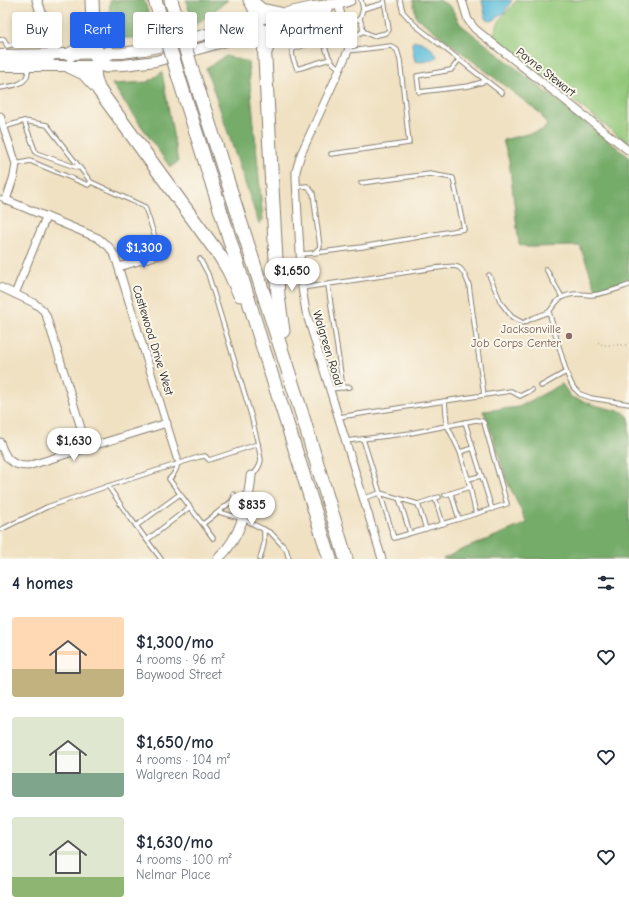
<!DOCTYPE html>
<meta charset="utf-8">
<style>
:root{--surface:#fff;--page:#f2f2f3;--text:#1f2937;--muted:#747a83;--accent:#2563eb}
body{margin:0;font-family:"Comic Neue",sans-serif;background:var(--page);color:var(--text);height:100vh;display:flex;flex-direction:column;font-size:15px;white-space:nowrap}
*{box-sizing:border-box;margin:0}
p{font-size:13px;color:var(--muted)}
.icon{flex:none;width:22px;height:22px;fill:none;stroke:currentColor;stroke-width:2;stroke-linecap:round;stroke-linejoin:round}
.map{position:relative;height:559px;overflow:hidden}
.drawer{display:flex;flex-direction:column;background:var(--surface);flex:1}
.drawer>*{flex:none}
.guide{position:absolute;left:12px;top:12px;width:400px;height:36px;display:flex;gap:8px}
.price{position:absolute;translate:-50% -34px;padding:0 9px;border-radius:14px;background:#fff;color:#222;font-size:13px;line-height:26px;filter:drop-shadow(0 1px 2px #0008)}
.price::after{content:'';position:absolute;left:50%;top:24px;width:12px;height:9px;margin-left:-6px;background:inherit;clip-path:polygon(0 0,100% 0,50% 100%)}
.price.active{background:var(--accent);color:#fff}
ul{padding:0;list-style:none}
li{display:flex;align-items:center;gap:12px;height:100px;padding:0 12px}
li span{display:grid;place-items:center;flex:none;width:112px;height:80px;border-radius:4px;color:#555}
li>.icon{margin-inline-start:auto}
span .icon{width:48px;height:48px;fill:#fffc;stroke-width:1}
li b{font-size:17px}
h2{display:flex;justify-content:space-between;align-items:center;height:48px;padding:0 12px;font-size:17px}
.pill{padding:0 14px;border-radius:4px;background:var(--surface);box-shadow:0 2px 6px #0003;font-size:14px;line-height:36px}
.pill.active{background:var(--accent);color:#fff}
.map>svg:first-child{display:block}
.green{fill:#93c87a;stroke:#58724b}
.forest{fill:#76ac6a;stroke:#496443}
.water{fill:#5dbedb;stroke:#3c6d7c}
.lines{fill:none;stroke-linecap:round;stroke-linejoin:round}
.service-casing{stroke:#867e6f;stroke-width:5.5}
.minor-casing{stroke:#867e6f;stroke-width:9}
.tertiary-casing{stroke:#867e6f;stroke-width:11}
.secondary-casing{stroke:#867e6f;stroke-width:12}
.motorway-casing{stroke:#867e6f;stroke-width:15}
.path{stroke:#867e6f;stroke-width:1;stroke-dasharray:1 3;stroke-linecap:butt}
.service{stroke:#fff;stroke-width:3.5}
.minor{stroke:#fff;stroke-width:7}
.tertiary{stroke:#fff;stroke-width:9}
.secondary{stroke:#fff;stroke-width:10}
.motorway{stroke:#fff;stroke-width:13}
.motorway-bridge-casing{stroke:#867e6f;stroke-width:15;stroke-linecap:butt}
.motorway-bridge{stroke:#fff;stroke-width:13}
.education-dot{fill:#8d6e63;stroke:#fbf7ec;stroke-width:1.5}
.labels{text-anchor:middle;dominant-baseline:central;stroke-width:4;stroke-linejoin:round;paint-order:stroke}
.street-label{font-size:12px;fill:#1c1c1c;stroke:#fbf7ec}
.education-label{font-size:12px;fill:#785e54;stroke:#fbf7ec;text-anchor:end}
</style>
<div class="map">
<svg width="629" height="559" viewBox="0 0 629 559">
<rect width="100%" height="100%" fill="#fbf7ec"/>
<filter id="ink" filterUnits="userSpaceOnUse"><feTurbulence type="fractalNoise" baseFrequency=".025" numOctaves="2"/><feDisplacementMap in="SourceGraphic" scale="8" xChannelSelector="R" yChannelSelector="G"/><feConvolveMatrix kernelMatrix="1 2 1 2 8 2 1 2 1" color-interpolation-filters="sRGB"/></filter>
<filter id="wash" filterUnits="userSpaceOnUse"><feTurbulence type="fractalNoise" baseFrequency=".012" numOctaves="4" result="noise"/><feDisplacementMap in="SourceGraphic" scale="16" xChannelSelector="R" yChannelSelector="G"/><feGaussianBlur stdDeviation="0.9" result="paint"/><feColorMatrix in="noise" values="0 0 0 0 0 0 0 0 0 0 0 0 0 0 0 0 0 1.4 0 .05"/><feComposite in="paint" operator="in"/></filter>
<g filter="url(#wash)">
<rect width="100%" height="100%" fill="#f0e1c2"/>
<polygon class="green" points="517,0 629,0 629,144 492,37 501,18"/>
<g class="forest">
<polygon points="110,0 144,0 157,38 108,38"/>
<polygon points="186,0 228,0 194,26"/>
<polygon points="413,0 439,0 451,7 460,24 629,157 629,232 626,233 629,280 596,289 580,246 527,247 519,244 509,161 503,140 543,130 547,125 540,113 416,17"/>
<polygon points="226,56 248,62 263,220 259,224 206,68"/>
<polygon points="162,72 178,162 170,167 112,84 148,82"/>
<polygon points="562,384 571,397 594,405 623,412 629,417 629,559 443,559 459,551 527,523 507,481 487,419 483,411 519,407"/>
</g>
<g class="water">
<polygon points="482,0 512,0 504,13 499,15 496,19 490,21 486,19"/>
<path d="M414,41C423,40 435,50 437,57C431,61 421,63 415,61C414,56 412,48 412,43Z"/>
</g>
</g>
<g filter="url(#ink)">
<g class="lines">
<defs>
<g id="service">
<polyline points="400,0 403,12 415,25 502,93"/>
<polyline points="363,9 381,4 384,2"/>
<polyline points="313,17 310,22 315,36 322,37"/>
<path d="M313,18L320,20L324,32L322,37C326,48 328,63 340,68"/>
<polyline points="360,19 362,25 363,31"/>
<polyline points="344,24 360,19 363,9 361,0"/>
<polyline points="347,36 359,34 363,31 373,36 386,33 389,30 384,0"/>
<path d="M322,39L293,49C290,55 295,63 297,69L330,59"/>
<polyline points="0,40 4,39 7,46 19,43 18,36 46,29"/>
<polyline points="459,60 451,70 417,76 419,92 469,86 486,81"/>
<path d="M0,88C9,86 23,86 27,76C28,73 28,70 28,66"/>
<polyline points="24,121 36,153 78,168"/>
<polyline points="4,127 24,121 47,125 91,182 145,207 159,249"/>
<polyline points="331,154 409,143 400,60 397,50 391,46 348,51"/>
<polyline points="16,164 30,161 88,185 91,182"/>
<polyline points="296,187 307,186 313,193 320,247 314,253 300,254"/>
<polyline points="0,198 6,200"/>
<polyline points="314,253 362,247 464,229 453,178 430,174 361,183"/>
<path d="M200,259L208,274L251,415L258,444L261,460C260,467 257,471 252,476"/>
<polyline points="546,269 562,297"/>
<polyline points="489,275 501,303 512,317 523,323 533,318 549,312 567,374 573,387 580,394 591,398 629,404"/>
<polyline points="328,285 343,388"/>
<path d="M302,288L435,268C458,266 460,261 469,285L484,395"/>
<path d="M549,312C558,299 562,294 579,294C583,294 588,295 592,295C604,294 617,289 629,285"/>
<polyline points="541,386 566,372"/>
<polyline points="329,389 350,387"/>
<polyline points="445,401 447,425 460,452 468,479 476,514"/>
<polyline points="339,417 511,391 520,396 532,390"/>
<polyline points="465,422 473,448 492,509"/>
<polyline points="363,439 380,493 418,504 439,497"/>
<polyline points="346,441 411,433 476,420 482,421 484,423 507,504 459,519 394,538 380,493 364,498"/>
<polyline points="460,452 473,448"/>
<path d="M178,462C177,469 174,475 169,479L213,538"/>
<polyline points="468,479 481,476"/>
<polyline points="108,486 199,457 205,456 209,460 258,444"/>
<polyline points="451,493 459,519"/>
<polyline points="445,495 470,487"/>
<polyline points="399,498 410,533"/>
<polyline points="435,498 443,524"/>
<polyline points="418,504 426,529"/>
<polyline points="219,512 243,519 271,533 286,549 289,559"/>
<polyline points="203,524 232,501 234,497 234,494"/>
<polyline points="136,526 180,494"/>
<polyline points="0,530 47,507 108,486 125,511 161,559"/>
<polyline points="147,540 190,507"/>
<polyline points="260,559 264,544 264,529"/>
</g>
<g id="minor">
<polyline points="462,0 468,20 475,29 629,151"/>
<polyline points="338,4 348,40 349,46 348,51 301,154 296,171 296,180 302,288 306,312 382,559"/>
<polyline points="0,116 16,164 14,176 6,200 98,238 109,247 115,256 177,458"/>
<polyline points="119,267 165,253"/>
<polyline points="0,287 34,303 43,310 46,315 60,359 87,448"/>
<polyline points="15,294 46,217"/>
<path d="M0,442C5,458 11,466 28,466L167,423"/>
</g>
<g id="tertiary">
<polyline points="0,60 48,59 54,54 37,0"/>
<path d="M218,559C241,537 248,507 251,476"/>
</g>
<g id="secondary">
<polyline points="0,55 122,53 144,50 167,45 268,17 313,7 338,4 350,0"/>
<polyline points="0,66 95,66 124,65 156,61 293,22 312,15 328,9"/>
</g>
<g id="motorway">
<path d="M92,0L93,27L95,35L96,57C98,62 101,64 106,66"/>
<polyline points="155,0 164,28"/>
<polyline points="171,0 178,24"/>
<polyline points="254,4 261,10 280,14"/>
<path d="M241,24C254,24 262,26 264,41L278,296L283,331"/>
<path d="M239,38C243,36 247,34 250,31C259,22 257,9 250,0"/>
<path d="M266,50C269,38 275,32 285,24"/>
<path d="M109,53C91,61 92,74 99,90L220,256L229,271L240,295"/>
<path d="M71,54C84,48 90,40 93,27"/>
<polyline points="69,66 84,73 96,86"/>
<polyline points="192,70 301,411 346,559"/>
<polyline points="178,75 248,298 264,351 330,559"/>
</g>
</defs>
<use href="#service" class="service-casing"/>
<use href="#minor" class="minor-casing"/>
<use href="#tertiary" class="tertiary-casing"/>
<use href="#secondary" class="secondary-casing"/>
<use href="#motorway" class="motorway-casing"/>
<polyline class="path" points="598,342 602,345 629,345"/>
<use href="#service" class="service"/>
<use href="#minor" class="minor"/>
<use href="#tertiary" class="tertiary"/>
<use href="#secondary" class="secondary"/>
<use href="#motorway" class="motorway"/>
<defs>
<g id="motorway-bridge">
<polyline points="178,24 192,70"/>
<polyline points="164,28 178,75"/>
</g>
</defs>
<use href="#motorway-bridge" class="motorway-bridge-casing"/>
<use href="#motorway-bridge" class="motorway-bridge"/>
</g>
</g>
<circle class="education-dot" cx="569" cy="336" r="4"/>
<g class="labels">
<g class="street-label">
<text transform="translate(546 72) rotate(38)">Payne Stewart</text>
<text transform="translate(153 340) rotate(73)">Castlewood Drive West</text>
<text transform="translate(328 348) rotate(73)">Walgreen Road</text>
</g>
<g class="education-label">
<text x="561" y="329">Jacksonville<tspan x="561" dy="14">Job Corps Center</tspan></text>
</g>
</g>
</svg>
<b class="price active" style="left:144px;top:269px">$1,300</b>
<b class="price" style="left:292px;top:292px">$1,650</b>
<b class="price" style="left:74px;top:462px">$1,630</b>
<b class="price" style="left:252px;top:526px">$835</b>
<div class="guide">
<a class="pill">Buy</a>
<a class="pill active">Rent</a>
<a class="pill">Filters</a>
<a class="pill">New</a>
<a class="pill">Apartment</a>
</div>
</div>
<section class="drawer">
<h2>4 homes<svg class="icon" aria-label="filters" viewBox="0 0 24 24"><path d="M4 7h16M4 17h16"/><circle cx="9" cy="7" r="2"/><circle cx="15" cy="17" r="2"/></svg></h2>
<ul>
<li><span style="background:linear-gradient(#ffd9b3 65%,#c2b280 0)"><svg class="icon" aria-label="home" viewBox="0 0 24 24"><path d="M3 11l9-7 9 7M6 9v11h12V9"/></svg></span><div><b>$1,300/mo</b><p>4 rooms · 96 m²</p><p>Baywood Street</p></div><svg class="icon" aria-label="heart" viewBox="0 0 24 24"><path d="M12 20l-8-8c-3-5 5-10 8-4 3-6 11-1 8 4z"/></svg></li>
<li><span style="background:linear-gradient(#dfe7d0 70%,#7fa58c 0)"><svg class="icon" aria-label="home" viewBox="0 0 24 24"><path d="M3 11l9-7 9 7M6 9v11h12V9"/></svg></span><div><b>$1,650/mo</b><p>4 rooms · 104 m²</p><p>Walgreen Road</p></div><svg class="icon" aria-label="heart" viewBox="0 0 24 24"><path d="M12 20l-8-8c-3-5 5-10 8-4 3-6 11-1 8 4z"/></svg></li>
<li><span style="background:linear-gradient(#dfe7d0 75%,#8fb573 0)"><svg class="icon" aria-label="home" viewBox="0 0 24 24"><path d="M3 11l9-7 9 7M6 9v11h12V9"/></svg></span><div><b>$1,630/mo</b><p>4 rooms · 100 m²</p><p>Nelmar Place</p></div><svg class="icon" aria-label="heart" viewBox="0 0 24 24"><path d="M12 20l-8-8c-3-5 5-10 8-4 3-6 11-1 8 4z"/></svg></li>
</ul>
</section>
